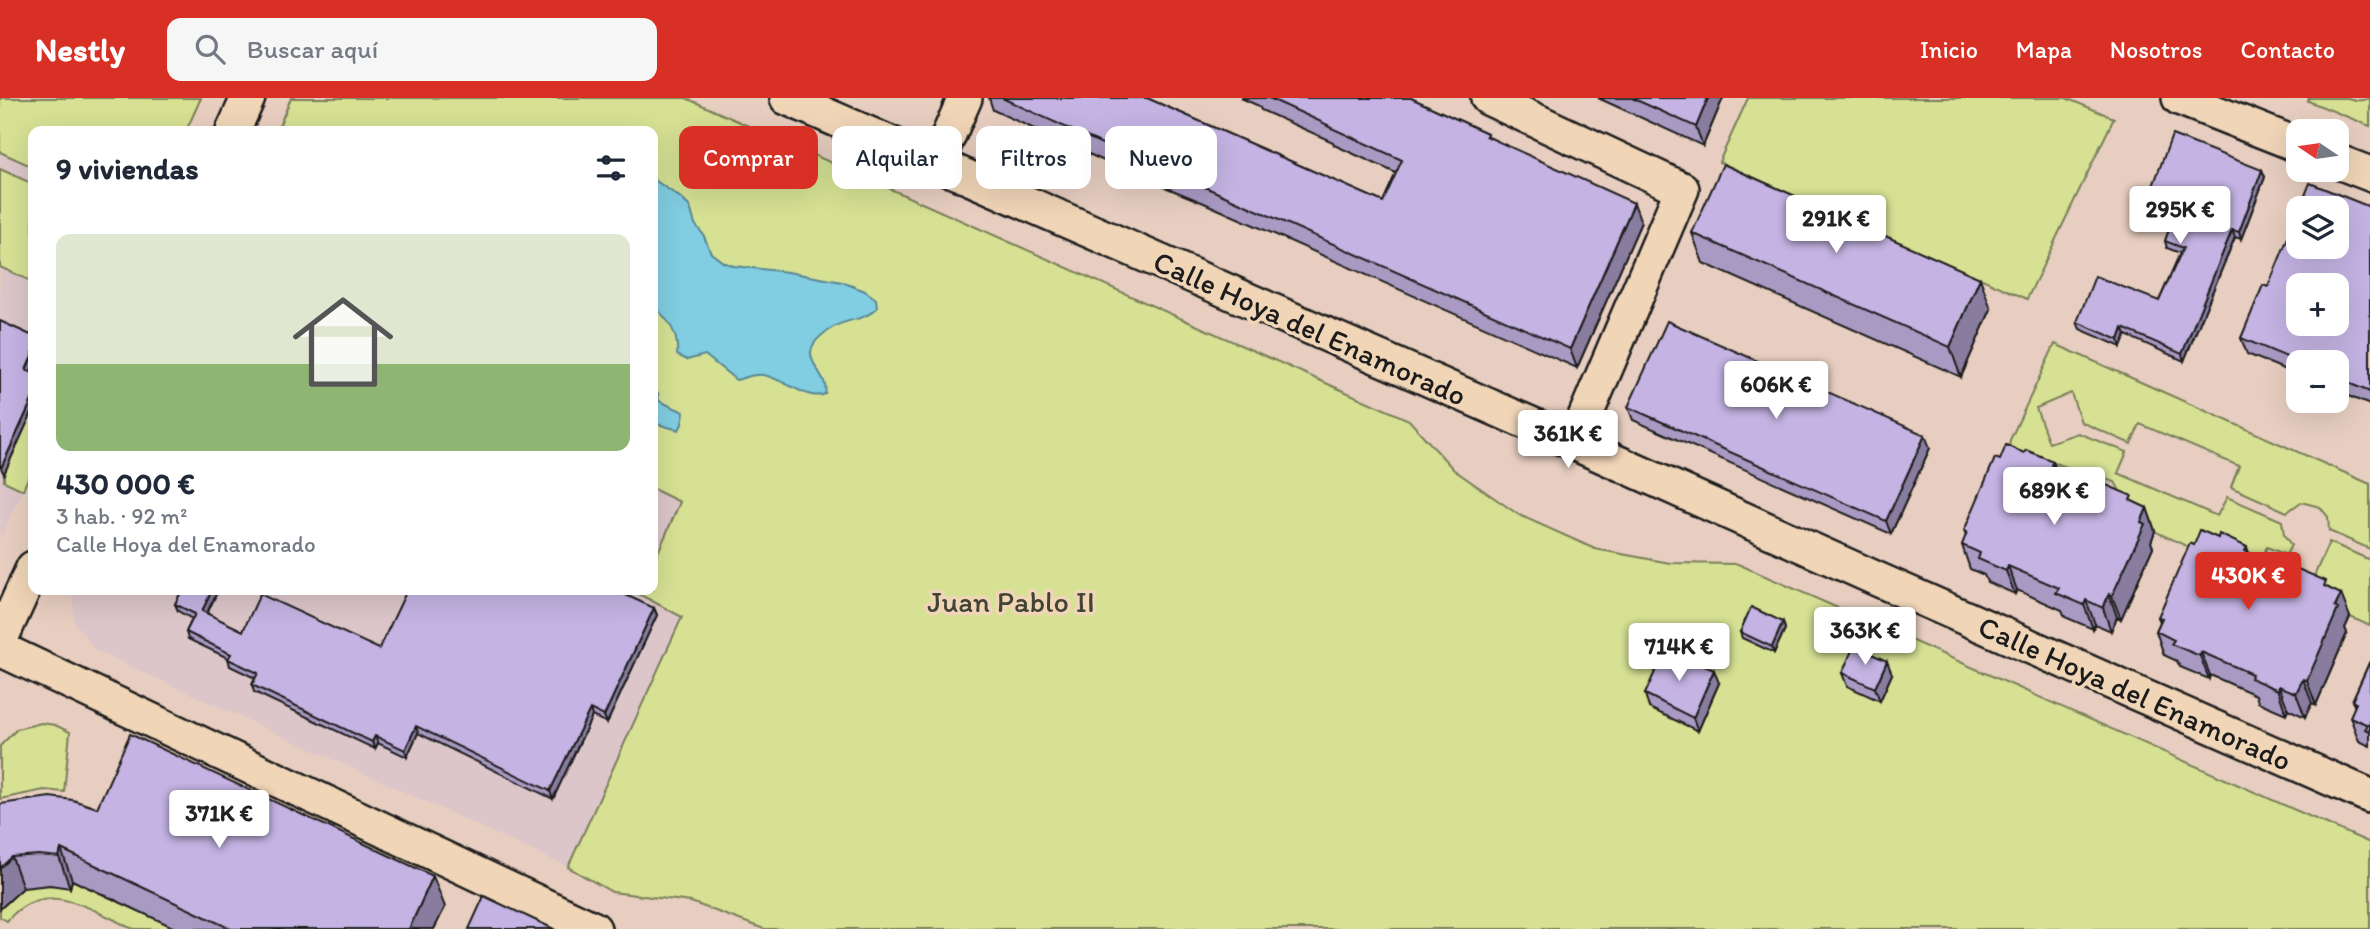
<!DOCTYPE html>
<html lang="es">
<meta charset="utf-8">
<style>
:root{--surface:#fff;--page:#f6f6f7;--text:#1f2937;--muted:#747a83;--accent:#d93025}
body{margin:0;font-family:Itim,sans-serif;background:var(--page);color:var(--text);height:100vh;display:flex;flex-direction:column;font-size:26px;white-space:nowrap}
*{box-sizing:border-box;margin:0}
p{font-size:23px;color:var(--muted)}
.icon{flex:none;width:38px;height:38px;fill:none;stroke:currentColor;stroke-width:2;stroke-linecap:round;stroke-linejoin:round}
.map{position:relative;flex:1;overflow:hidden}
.details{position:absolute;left:28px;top:28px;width:630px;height:469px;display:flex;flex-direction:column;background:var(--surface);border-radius:14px;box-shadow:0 7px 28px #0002}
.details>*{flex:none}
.top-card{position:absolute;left:679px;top:28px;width:665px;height:63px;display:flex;gap:14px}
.needle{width:46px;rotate:283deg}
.controls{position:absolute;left:2286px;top:21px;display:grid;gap:14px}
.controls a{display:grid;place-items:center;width:63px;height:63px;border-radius:14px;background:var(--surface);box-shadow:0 7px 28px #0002;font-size:35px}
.price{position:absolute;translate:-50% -60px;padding:0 16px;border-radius:7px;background:#fff;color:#222;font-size:23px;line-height:46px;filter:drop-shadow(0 2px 4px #0008)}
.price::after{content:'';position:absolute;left:50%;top:42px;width:21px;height:16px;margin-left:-10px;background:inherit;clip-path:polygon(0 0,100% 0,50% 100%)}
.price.active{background:var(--accent);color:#fff}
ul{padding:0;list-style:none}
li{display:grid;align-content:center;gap:14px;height:371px;padding:0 28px}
li span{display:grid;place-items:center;height:217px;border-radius:14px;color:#555}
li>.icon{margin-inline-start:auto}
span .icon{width:126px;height:126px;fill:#fffc;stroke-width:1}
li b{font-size:30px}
h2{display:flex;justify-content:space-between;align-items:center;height:84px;padding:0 28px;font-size:30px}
.pill{padding:0 24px;border-radius:14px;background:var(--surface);box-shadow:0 7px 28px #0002;font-size:24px;line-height:63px}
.pill.active{background:var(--accent);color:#fff}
header{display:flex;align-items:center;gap:42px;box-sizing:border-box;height:98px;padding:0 35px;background:var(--accent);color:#fff}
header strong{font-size:33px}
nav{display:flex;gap:38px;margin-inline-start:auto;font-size:24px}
.search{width:490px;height:63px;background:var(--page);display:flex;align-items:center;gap:18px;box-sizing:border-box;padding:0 24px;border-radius:14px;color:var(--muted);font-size:26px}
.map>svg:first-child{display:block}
.built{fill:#dcc6ca}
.green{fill:#d6e194;stroke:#797e58;stroke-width:2}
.water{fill:#81cde1;stroke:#598692;stroke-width:2}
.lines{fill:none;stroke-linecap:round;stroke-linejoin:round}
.minor-casing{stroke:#1c1c1c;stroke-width:38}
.minor{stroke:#f0d5b7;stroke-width:33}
.wall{fill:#a99ac3;stroke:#1c1c1c;stroke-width:2}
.shaded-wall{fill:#897d9f;stroke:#1c1c1c;stroke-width:2}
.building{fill:#c4b3e3;stroke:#1c1c1c;stroke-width:2;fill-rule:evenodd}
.labels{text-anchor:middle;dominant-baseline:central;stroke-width:7;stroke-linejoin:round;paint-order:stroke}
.street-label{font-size:30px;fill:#1c1c1c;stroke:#f0d5b7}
.park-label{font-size:30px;fill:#414334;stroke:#f0d5b7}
</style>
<header>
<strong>Nestly</strong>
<div class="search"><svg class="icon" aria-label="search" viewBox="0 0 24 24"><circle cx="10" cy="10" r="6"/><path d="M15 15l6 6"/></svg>Buscar aquí</div>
<nav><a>Inicio</a><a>Mapa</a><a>Nosotros</a><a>Contacto</a></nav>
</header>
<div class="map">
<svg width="2370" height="831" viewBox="0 0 2370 831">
<rect width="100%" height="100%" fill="#e7cec0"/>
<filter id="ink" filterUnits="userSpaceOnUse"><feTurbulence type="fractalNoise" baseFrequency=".0143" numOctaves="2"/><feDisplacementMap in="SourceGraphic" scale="14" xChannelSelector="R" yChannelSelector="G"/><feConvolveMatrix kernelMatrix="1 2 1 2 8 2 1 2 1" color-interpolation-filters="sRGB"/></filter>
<g filter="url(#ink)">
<g class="built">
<polygon points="0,54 33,69 33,368 0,442"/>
<polygon points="653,391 680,404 653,466"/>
<polygon points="72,492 641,492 640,496 682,518 568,769 95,552 74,524"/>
</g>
<g class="green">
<polygon points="0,0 201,0 186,33 33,33 33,69 0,54"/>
<polygon points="291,0 686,0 1409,322 1454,372 1519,417 1595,451 1670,465 1738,466 2370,745 2370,831 764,831 691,804 612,794 568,769 682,519 639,496 641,492 653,492 653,466 680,404 653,391 653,33 277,33"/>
<polygon points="1748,0 2066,0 2114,20 2027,201 1719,64"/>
<path d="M2309,0C2321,0 2335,0 2347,0C2356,2 2360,4 2370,0V28L2308,3Z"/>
<polygon points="0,71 33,86 33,184 0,169"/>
<path d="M2055,246L2370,386V451L2329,433L2328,419L2320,409L2301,404L2287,414L2231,389L2239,368L2140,326L2131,346L2081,324L2071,295L2036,310L2049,345L2078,335L2127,354L2118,375L2217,418L2227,399L2282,423L2284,437L2291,447L2286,457L2267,449L2256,472C2206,458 2156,437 2113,409L2119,391L2115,384L2009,351L2010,342Z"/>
<polygon points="33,312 33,368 23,392 4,383 4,376"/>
<polygon points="2329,444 2370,462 2370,528 2333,511 2307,494"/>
<polygon points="41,625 55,627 70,634 64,694 44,692 0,701 0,648 17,631"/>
<path d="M72,782L179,831C165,831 149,831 135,831C127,830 118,823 111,820C74,802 38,786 7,823L0,819V811L17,795L14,789L50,787L70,789Z"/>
</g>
<g class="water">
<path d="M653,81L681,100L690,109L695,126L703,136L711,155L723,164L734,168L788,174L842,184L865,193L876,201L877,210C865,223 847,220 832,230C786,258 831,272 825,296C808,304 783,280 763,277C752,275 746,280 736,282L705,257L687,262L677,257C679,237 668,220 653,208Z"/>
<polygon points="658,295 659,303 684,314 682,326 679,332 653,325 653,298"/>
</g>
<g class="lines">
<defs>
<g id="minor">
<polyline points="787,0 1574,345 1877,481 2370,698"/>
<polyline points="1488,0 1682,91 1574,345"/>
<polyline points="2179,0 2298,47"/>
<polyline points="233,33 248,0"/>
<polyline points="2336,63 2370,76"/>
<polyline points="936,66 965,0"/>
<polyline points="0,543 33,470"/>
<polyline points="0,551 594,831"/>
</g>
</defs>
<use href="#minor" class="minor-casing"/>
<use href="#minor" class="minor"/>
</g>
<g class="wall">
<polygon points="989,0 1147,0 1383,104 1396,75 1334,47 1333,44 1261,12 1259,8 1241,0 1411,0 1487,35 1489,39 1641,124 1577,270 1204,105 1128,74 993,12"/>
<polygon points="1598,0 1723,0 1703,48"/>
<polygon points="2262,72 2265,79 2241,141 2235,139 2184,263 2126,237 2121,249 2080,231 2077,224 2159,203 2180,155 2167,150 2165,143 2176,114 2151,106 2149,99"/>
<polygon points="2370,109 2370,307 2336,293 2336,264 2298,264 2298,277 2247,256 2241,240 2268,189"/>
<polygon points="1692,135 1991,211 1961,279 1703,165"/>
<polygon points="1628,309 1930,350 1891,436 1633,322"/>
<polygon points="2024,355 2053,363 2055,369 2147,410 2155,433 2151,444 2153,449 2121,521 2117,519 2111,533 2095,526 2093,531 2065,519 2062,512 2017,492 2015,496 1987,484 1984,477 1970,471 1962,447 1966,438 1964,433 2000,362"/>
<polygon points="2218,440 2247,449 2249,455 2329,490 2350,519 2345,530 2347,535 2316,607 2312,605 2305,619 2288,611 2286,616 2258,604 2256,597 2210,577 2209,581 2180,569 2177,563 2164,557 2156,533 2160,524 2158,519 2194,447"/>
<polygon points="182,492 218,492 207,516 243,533 379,551 654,510 657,517 607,625 592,618 553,701 418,635 407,659 378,645 375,651 254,594 252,587 255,580 230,568 228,560 188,541 186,534 192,521 178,513 175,506"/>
<polygon points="1783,524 1785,531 1774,555 1742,540 1740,534"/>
<polygon points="2370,563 2370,648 2359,643 2350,619 2355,609 2352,603"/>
<polygon points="1842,575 1892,576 1880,603 1847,588"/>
<polygon points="1719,585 1698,633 1649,610 1645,596"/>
<polygon points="0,706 445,809 434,831 177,831 72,782 70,790 50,787 23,790 2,809"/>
</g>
<g class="shaded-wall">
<polygon points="1708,0 1723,0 1703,48 1696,29"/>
<polygon points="2262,72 2265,79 2241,141 2239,134"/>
<polygon points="1634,105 1641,124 1577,270 1570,251"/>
<polygon points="2232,132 2235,139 2184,263 2182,256"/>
<polygon points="1980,180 1991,211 1961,279 1950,249"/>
<polygon points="2123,230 2126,237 2121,249 2119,242"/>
<polygon points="33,256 33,268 29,278 26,272"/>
<polygon points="33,300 33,312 4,376 1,370"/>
<polygon points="1925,337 1930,350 1891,436 1886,423"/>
<polygon points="2147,410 2155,433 2151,444 2153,449 2121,521 2112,498"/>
<polygon points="2008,468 2017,492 2015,496 2006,473"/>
<polygon points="212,492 218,492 204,521 202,513"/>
<polygon points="2109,496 2117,519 2111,533 2103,510"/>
<polygon points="2341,496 2350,519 2345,530 2347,535 2316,607 2307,583 2335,509"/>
<polygon points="2086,502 2095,526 2093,531 2084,507"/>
<polygon points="654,510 657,517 607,625 604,618"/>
<polygon points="1783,524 1785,531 1774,555 1772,549"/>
<polygon points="2201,554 2210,577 2209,581 2200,558"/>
<polygon points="1887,563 1892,576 1880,603 1875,590"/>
<polygon points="1714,572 1719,585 1698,633 1693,620"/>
<polygon points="2303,581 2312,605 2305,619 2296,595"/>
<polygon points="2279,588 2288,611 2286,616 2278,592"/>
<polygon points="590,611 592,618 553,701 550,693"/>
<polygon points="416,628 418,635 407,659 405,652"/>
<polygon points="375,638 378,645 375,651 372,644"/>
<polygon points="61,751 72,782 70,790 59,759"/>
<polygon points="12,759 23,790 0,811 0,770"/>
<polygon points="433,778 445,809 434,831 409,831"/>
</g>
<g class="building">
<polygon points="1002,0 1147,0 1383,104 1402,62 1327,28 1328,27 1269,0 1411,0 1487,35 1486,38 1634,105 1570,251 1198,86 1122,55"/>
<polygon points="1632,0 1708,0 1696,29"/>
<polygon points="2172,37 2262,72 2239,134 2232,132 2182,256 2123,230 2119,242 2077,224 2095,178 2159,203 2183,150 2165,143 2177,109 2149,99"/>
<polygon points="1723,66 1980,180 1950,249 1692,135"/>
<path d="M2310,85L2370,109V294L2336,280V264H2299L2241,240L2263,187L2268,189L2298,115V149H2336V110H2300ZM2298,187H2336V226H2298Z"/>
<polygon points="0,223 33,238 33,256 26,272 33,275 33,300 1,370 0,369"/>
<polygon points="1667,223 1925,337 1886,423 1628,309"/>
<polygon points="2006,347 2024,355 2026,352 2053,363 2051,367 2102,389 2104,386 2132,398 2130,402 2147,410 2141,424 2145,426 2133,452 2112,498 2109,496 2103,510 2086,502 2084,507 2056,495 2059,490 2008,468 2006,473 1978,461 1980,455 1962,447 1967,434 1964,433 1995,360 2000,362"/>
<polygon points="2200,432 2218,440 2219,436 2247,449 2245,453 2296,476 2298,471 2326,483 2324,488 2341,496 2335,509 2338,511 2307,583 2303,581 2296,595 2279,588 2278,592 2250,580 2252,576 2201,554 2200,558 2171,546 2174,542 2156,533 2162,520 2158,519 2190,445 2194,447"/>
<polygon points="182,492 212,492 202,513 243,533 260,496 379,551 407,492 615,492 654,510 604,618 590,611 550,693 416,628 405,652 375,638 372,644 252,587 258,575 228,561 231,556 186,534 195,516 175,506"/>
<polygon points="1751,509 1783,524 1772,549 1740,534"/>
<polygon points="1854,548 1887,563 1875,590 1842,575"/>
<polygon points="1665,551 1714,572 1693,620 1645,596"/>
<polygon points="2370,563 2370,633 2365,631 2368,627 2350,619 2356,605 2352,603"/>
<polygon points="130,636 433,778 409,831 231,831 61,751 59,759 39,757 12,759 0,770 0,706 50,699 73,702 97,710"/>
<polygon points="484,798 554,831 469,831"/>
</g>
</g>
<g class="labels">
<g class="street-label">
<text transform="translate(1310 230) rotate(24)">Calle Hoya del Enamorado</text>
<text transform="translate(2135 595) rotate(24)">Calle Hoya del Enamorado</text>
</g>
<g class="park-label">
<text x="1011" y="503">Juan Pablo II</text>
</g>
</g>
</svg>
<div class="controls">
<a><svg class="needle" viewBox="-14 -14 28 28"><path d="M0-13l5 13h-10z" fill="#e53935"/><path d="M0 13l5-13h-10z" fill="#747a83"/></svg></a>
<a><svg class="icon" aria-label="layers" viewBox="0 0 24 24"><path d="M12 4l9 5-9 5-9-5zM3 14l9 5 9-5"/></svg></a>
<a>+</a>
<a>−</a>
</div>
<b class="price" style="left:2180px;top:148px">295K €</b>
<b class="price" style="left:1836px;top:157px">291K €</b>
<b class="price" style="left:1776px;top:323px">606K €</b>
<b class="price" style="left:1568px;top:372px">361K €</b>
<b class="price" style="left:2054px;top:429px">689K €</b>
<b class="price active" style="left:2248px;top:514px">430K €</b>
<b class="price" style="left:1865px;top:569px">363K €</b>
<b class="price" style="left:1679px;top:585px">714K €</b>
<b class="price" style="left:219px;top:752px">371K €</b>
<div class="top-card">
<a class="pill active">Comprar</a>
<a class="pill">Alquilar</a>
<a class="pill">Filtros</a>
<a class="pill">Nuevo</a>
</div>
<section class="details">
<h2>9 viviendas<svg class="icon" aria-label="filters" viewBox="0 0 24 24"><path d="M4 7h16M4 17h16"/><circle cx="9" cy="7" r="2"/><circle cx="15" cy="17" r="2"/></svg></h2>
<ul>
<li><span style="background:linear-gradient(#dfe7d0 60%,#8fb573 0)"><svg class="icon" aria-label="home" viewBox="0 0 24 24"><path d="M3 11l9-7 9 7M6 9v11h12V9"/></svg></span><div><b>430 000 €</b><p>3 hab. · 92 m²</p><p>Calle Hoya del Enamorado</p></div></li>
</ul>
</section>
</div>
